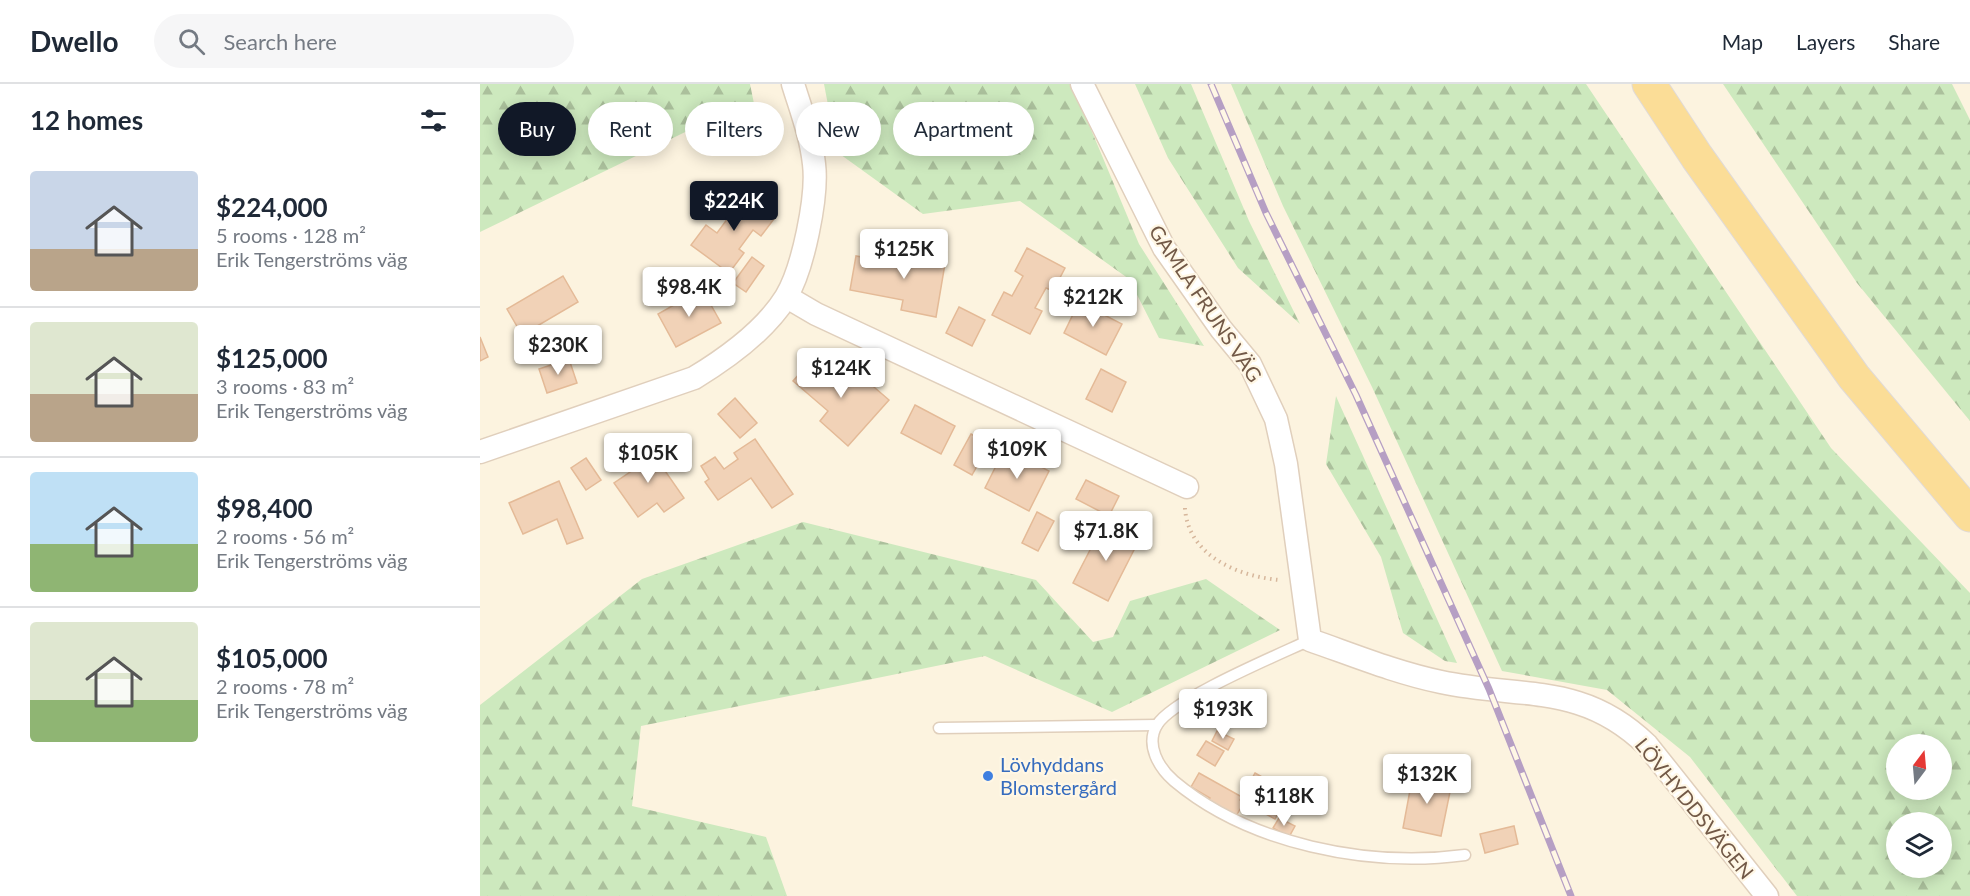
<!DOCTYPE html>
<meta charset="utf-8">
<style>
:root{--surface:#fff;--page:#f6f6f7;--text:#1f2937;--muted:#747a83;--line:#e0e1e3;--accent:#111827}
body{margin:0;font-family:Lato,sans-serif;background:var(--page);color:var(--text);height:100vh;display:flex;flex-direction:column;font-size:22px;white-space:nowrap}
*{box-sizing:border-box;margin:0}
p{font-size:20px;color:var(--muted)}
.icon{flex:none;width:33px;height:33px;fill:none;stroke:currentColor;stroke-width:2;stroke-linecap:round;stroke-linejoin:round}
.map{position:relative;flex:1;overflow:hidden}
.panel{display:flex;flex-direction:column;background:var(--surface);width:480px}
.panel>*{flex:none}
.top-card{position:absolute;left:18px;top:18px;width:570px;height:54px;display:flex;gap:12px}
.needle{width:39px;rotate:16deg}
.controls{position:absolute;left:1406px;top:650px;display:grid;gap:12px}
.controls a{display:grid;place-items:center;width:66px;height:66px;border-radius:50%;background:var(--surface);box-shadow:0 3px 15px #0003;font-size:30px}
.price{position:absolute;translate:-50% -51px;padding:0 14px;border-radius:6px;background:#fff;color:#222;font-size:20px;line-height:39px;filter:drop-shadow(0 2px 3px #0008)}
.price::after{content:'';position:absolute;left:50%;top:36px;width:18px;height:14px;margin-left:-9px;background:inherit;clip-path:polygon(0 0,100% 0,50% 100%)}
.price.active{background:var(--accent);color:#fff}
ul{padding:0;list-style:none}
li{display:flex;align-items:center;gap:18px;height:150px;padding:0 30px}
li+li{border-top:2px solid var(--line)}
li span{display:grid;place-items:center;flex:none;width:168px;height:120px;border-radius:6px;color:#555}
li>.icon{margin-inline-start:auto}
span .icon{width:72px;height:72px;fill:#fffc;stroke-width:1}
li b{font-size:26px}
h2{display:flex;justify-content:space-between;align-items:center;height:72px;padding:0 30px;font-size:26px}
.chip{padding:0 21px;border-radius:27px;background:var(--surface);box-shadow:0 3px 15px #0003;font-size:21px;line-height:54px}
.chip.active{background:var(--accent);color:#fff}
header{display:flex;align-items:center;gap:36px;box-sizing:border-box;height:84px;padding:0 30px;background:var(--surface);border-bottom:2px solid var(--line)}
header strong{font-size:28px}
nav{display:flex;gap:33px;margin-inline-start:auto;font-size:21px}
.search{width:420px;height:54px;background:var(--page);display:flex;align-items:center;gap:15px;box-sizing:border-box;padding:0 21px;border-radius:33px;color:var(--muted);font-size:22px}
main{display:flex;flex:1;min-height:0}
.map>svg:first-child{display:block}
.forest{fill:url(#forest-firs);fill-rule:evenodd}
.building{fill:#f1d2b7;stroke:#e4ba97;stroke-width:1.5}
.lines{fill:none;stroke-linecap:round;stroke-linejoin:round}
.lane-casing{stroke:#e0cfbc;stroke-width:13}
.street-casing{stroke:#e0cfbc;stroke-width:25}
.primary-casing{stroke:#e0dad7;stroke-width:35}
.path{stroke:#d6b69b;stroke-width:4;stroke-dasharray:1.5 4.5;stroke-linecap:butt}
.lane{stroke:#fff;stroke-width:10}
.street{stroke:#fff;stroke-width:22}
.primary{stroke:#fbdd97;stroke-width:33}
.rail-casing{stroke:#b69fc4;stroke-width:7}
.rail{stroke:#fff7e5;stroke-width:4.5;stroke-dasharray:14;stroke-linecap:butt}
.shop-dot{fill:#3f7fe0;stroke:#fff7e5;stroke-width:2}
.labels{text-anchor:middle;dominant-baseline:central;stroke-width:4.5;stroke-linejoin:round;paint-order:stroke}
.street-label{font-size:20px;fill:#725947;stroke:#fff7e5}
.shop-label{font-size:20px;fill:#366cbe;stroke:#fff7e5;text-anchor:start}
</style>
<header>
<strong>Dwello</strong>
<div class="search"><svg class="icon" aria-label="search" viewBox="0 0 24 24"><circle cx="10" cy="10" r="6"/><path d="M15 15l6 6"/></svg>Search here</div>
<nav><a>Map</a><a>Layers</a><a>Share</a></nav>
</header>
<main>
<section class="panel">
<h2>12 homes<svg class="icon" aria-label="filters" viewBox="0 0 24 24"><path d="M4 7h16M4 17h16"/><circle cx="9" cy="7" r="2"/><circle cx="15" cy="17" r="2"/></svg></h2>
<ul>
<li><span style="background:linear-gradient(#c9d6e8 65%,#b9a48a 0)"><svg class="icon" aria-label="home" viewBox="0 0 24 24"><path d="M3 11l9-7 9 7M6 9v11h12V9"/></svg></span><div><b>$224,000</b><p>5 rooms · 128 m²</p><p>Erik Tengerströms väg</p></div></li>
<li><span style="background:linear-gradient(#dfe7d0 60%,#b9a48a 0)"><svg class="icon" aria-label="home" viewBox="0 0 24 24"><path d="M3 11l9-7 9 7M6 9v11h12V9"/></svg></span><div><b>$125,000</b><p>3 rooms · 83 m²</p><p>Erik Tengerströms väg</p></div></li>
<li><span style="background:linear-gradient(#bfe0f5 60%,#8fb573 0)"><svg class="icon" aria-label="home" viewBox="0 0 24 24"><path d="M3 11l9-7 9 7M6 9v11h12V9"/></svg></span><div><b>$98,400</b><p>2 rooms · 56 m²</p><p>Erik Tengerströms väg</p></div></li>
<li><span style="background:linear-gradient(#dfe7d0 65%,#8fb573 0)"><svg class="icon" aria-label="home" viewBox="0 0 24 24"><path d="M3 11l9-7 9 7M6 9v11h12V9"/></svg></span><div><b>$105,000</b><p>2 rooms · 78 m²</p><p>Erik Tengerströms väg</p></div></li>
</ul>
</section>
<div class="map">
<svg width="1490" height="812" viewBox="0 0 1490 812">
<defs>
<pattern id="forest-firs" width="22" height="20" patternUnits="userSpaceOnUse" patternTransform="scale(1.5)"><rect width="22" height="20" fill="#cde9be"/><path d="M5 1l3.5 6h-7zM16 11l3.5 6h-7z" fill="#abc09c"/></pattern>
</defs>
<rect width="100%" height="100%" fill="#fcf3df"/>
<g class="forest">
<polygon points="0,0 270,0 282,59 259,66 234,34 0,148"/>
<polygon points="344,0 592,0 659,160 724,262 679,254 649,195 540,117 443,130 357,68"/>
<polygon points="655,0 711,0 769,137 820,240 758,184 688,74"/>
<path d="M751,0H1106L1351,364L1490,509V812H1317L1210,673L1127,606L1022,587L892,303L803,122ZM1416,660H1461V705H1416ZM1416,738H1461V783H1416Z"/>
<polygon points="1243,0 1472,0 1490,36 1490,337 1377,199"/>
<polygon points="856,312 859,319 977,579 965,577 923,549 901,473 846,380"/>
<polygon points="323,438 556,496 613,558 633,553 650,517 726,495 800,546 632,628 505,572 161,642 152,722 286,753 307,812 0,812 0,621 162,495"/>
</g>
<g class="building">
<polygon points="262,106 297,131 281,152 273,146 259,165 264,169 249,189 211,161 226,141 237,149 251,130 247,127"/>
<polygon points="433,161 467,168 456,233 421,226 423,216 370,206 376,172 429,182"/>
<polygon points="547,164 585,184 573,207 566,204 555,224 562,227 550,250 512,231 524,208 532,212 543,192 535,187"/>
<polygon points="272,173 284,182 266,208 253,199"/>
<polygon points="83,192 98,218 42,251 27,225"/>
<polygon points="222,205 241,239 196,263 178,230"/>
<polygon points="599,218 642,240 626,271 584,249"/>
<polygon points="479,223 505,236 492,262 466,249"/>
<polygon points="0,253 8,273 0,277"/>
<polygon points="337,270 372,300 380,291 409,316 368,362 340,337 348,327 313,297"/>
<polygon points="89,275 97,299 67,309 59,285"/>
<polygon points="621,285 646,298 632,328 606,315"/>
<polygon points="255,314 277,339 260,354 238,330"/>
<polygon points="435,321 475,342 461,370 421,349"/>
<polygon points="491,350 509,361 492,391 474,381"/>
<polygon points="275,355 313,410 292,424 271,394 238,416 225,398 229,395 221,382 235,373 244,385 258,375 254,369"/>
<polygon points="167,361 204,414 184,428 177,419 158,433 134,399 153,386 146,375"/>
<polygon points="525,364 569,387 549,427 505,404"/>
<polygon points="106,374 121,396 106,406 91,384"/>
<polygon points="606,396 639,412 629,432 596,415"/>
<polygon points="79,397 103,454 87,460 77,435 43,450 29,419"/>
<polygon points="557,428 574,437 558,467 542,459"/>
<polygon points="624,439 659,456 628,517 593,499"/>
<polygon points="737,647 754,655 748,666 732,657"/>
<polygon points="726,657 744,667 735,682 717,671"/>
<polygon points="719,689 762,713 760,716 764,718 755,734 727,718 730,714 711,703"/>
<polygon points="775,689 810,709 795,735 760,716"/>
<polygon points="933,690 972,698 961,752 923,744"/>
<polygon points="799,734 815,742 809,753 793,744"/>
<polygon points="1034,742 1038,760 1005,769 1000,750"/>
</g>
<g class="lines">
<defs>
<g id="lane">
<path d="M830,556C798,571 692,615 677,641C665,661 679,684 694,697C769,760 888,784 985,771"/>
<polyline points="459,644 677,641"/>
</g>
<g id="street">
<path d="M602,0L684,164L741,245L770,280L796,335L806,380L830,556C873,571 917,589 961,598C1041,615 1102,598 1167,661L1287,812"/>
<polyline points="307,213 336,230 707,403"/>
<path d="M0,368L214,294C247,274 285,247 306,213C323,185 338,112 334,80C331,52 321,26 313,0"/>
</g>
<polyline id="primary" points="1169,0 1217,73 1374,293 1490,431"/>
</defs>
<use href="#lane" class="lane-casing"/>
<use href="#street" class="street-casing"/>
<use href="#primary" class="primary-casing"/>
<path class="path" d="M705,424C708,472 758,492 799,496"/>
<use href="#lane" class="lane"/>
<use href="#street" class="street"/>
<use href="#primary" class="primary"/>
<defs>
<polyline id="rail" points="731,0 786,129 876,311 1009,605 1091,812"/>
</defs>
<use href="#rail" class="rail-casing"/>
<use href="#rail" class="rail"/>
</g>
<circle class="shop-dot" cx="508" cy="692" r="6"/>
<g class="labels">
<g class="street-label">
<text transform="translate(726 219) rotate(56)">GAMLA FRUNS VÄG</text>
<text transform="translate(1215 724) rotate(51)">LÖVHYDDSVÄGEN</text>
</g>
<g class="shop-label">
<text x="520" y="680">Lövhyddans<tspan x="520" dy="23">Blomstergård</tspan></text>
</g>
</g>
</svg>
<div class="controls">
<a><svg class="needle" viewBox="-14 -14 28 28"><path d="M0-13l5 13h-10z" fill="#e53935"/><path d="M0 13l5-13h-10z" fill="#747a83"/></svg></a>
<a><svg class="icon" aria-label="layers" viewBox="0 0 24 24"><path d="M12 4l9 5-9 5-9-5zM3 14l9 5 9-5"/></svg></a>
</div>
<b class="price active" style="left:254px;top:148px">$224K</b>
<b class="price" style="left:424px;top:196px">$125K</b>
<b class="price" style="left:209px;top:234px">$98.4K</b>
<b class="price" style="left:613px;top:244px">$212K</b>
<b class="price" style="left:78px;top:292px">$230K</b>
<b class="price" style="left:361px;top:315px">$124K</b>
<b class="price" style="left:537px;top:396px">$109K</b>
<b class="price" style="left:168px;top:400px">$105K</b>
<b class="price" style="left:626px;top:478px">$71.8K</b>
<b class="price" style="left:743px;top:656px">$193K</b>
<b class="price" style="left:947px;top:721px">$132K</b>
<b class="price" style="left:804px;top:743px">$118K</b>
<div class="top-card">
<a class="chip active">Buy</a>
<a class="chip">Rent</a>
<a class="chip">Filters</a>
<a class="chip">New</a>
<a class="chip">Apartment</a>
</div>
</div>
</main>
